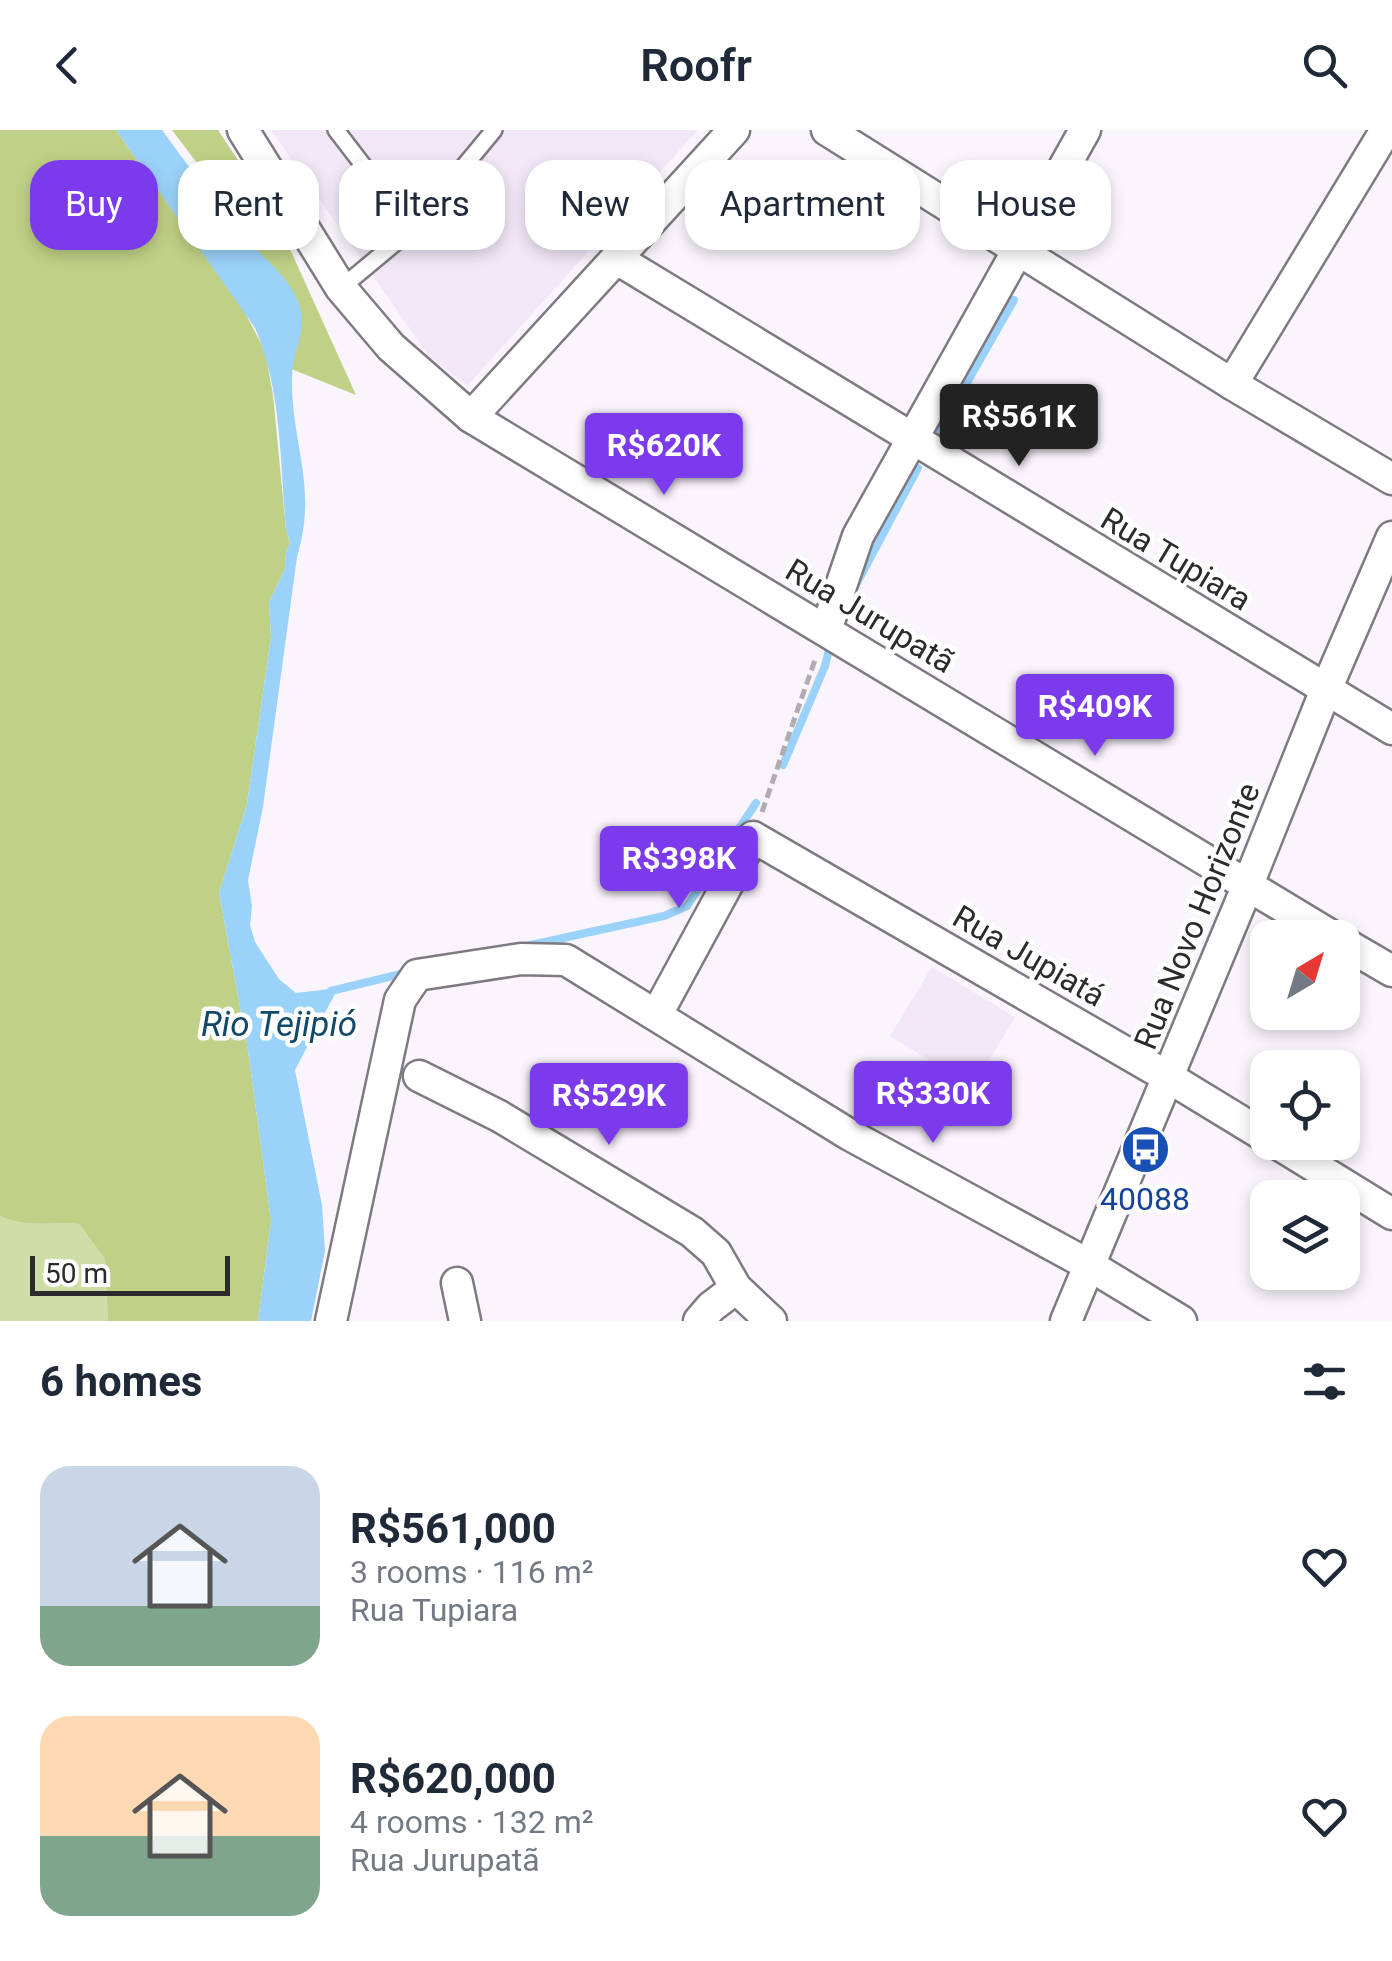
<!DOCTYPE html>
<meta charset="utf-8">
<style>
:root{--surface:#fff;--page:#f2f2f3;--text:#1f2937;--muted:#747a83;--accent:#7c3aed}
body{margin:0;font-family:Roboto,sans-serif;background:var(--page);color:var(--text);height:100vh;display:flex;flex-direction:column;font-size:38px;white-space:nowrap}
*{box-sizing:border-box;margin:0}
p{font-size:32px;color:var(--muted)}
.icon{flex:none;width:55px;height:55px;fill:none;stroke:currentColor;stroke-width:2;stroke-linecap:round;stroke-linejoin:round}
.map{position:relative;height:1191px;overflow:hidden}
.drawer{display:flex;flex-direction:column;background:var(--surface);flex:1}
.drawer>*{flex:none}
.guide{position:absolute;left:30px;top:30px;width:1332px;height:90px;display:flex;gap:20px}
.needle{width:65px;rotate:38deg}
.fabs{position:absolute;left:1250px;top:790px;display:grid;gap:20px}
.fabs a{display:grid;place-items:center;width:110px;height:110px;border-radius:20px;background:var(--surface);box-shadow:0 5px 15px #0003;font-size:50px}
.scale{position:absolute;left:30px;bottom:25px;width:200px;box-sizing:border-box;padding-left:10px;border:5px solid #2c2a2d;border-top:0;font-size:28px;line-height:35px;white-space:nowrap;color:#2c2a2d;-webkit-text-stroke:8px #fff;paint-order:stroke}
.price{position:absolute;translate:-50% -85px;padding:0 22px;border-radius:10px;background:var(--accent);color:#fff;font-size:32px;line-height:65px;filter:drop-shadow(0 2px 5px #0008)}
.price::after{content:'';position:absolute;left:50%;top:60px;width:30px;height:22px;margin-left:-15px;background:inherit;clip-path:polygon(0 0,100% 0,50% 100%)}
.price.active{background:#222;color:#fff}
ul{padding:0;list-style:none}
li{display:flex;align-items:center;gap:30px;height:250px;padding:0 40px}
li span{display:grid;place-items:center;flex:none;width:280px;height:200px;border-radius:30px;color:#555}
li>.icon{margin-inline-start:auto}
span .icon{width:120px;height:120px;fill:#fffc;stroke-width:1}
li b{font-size:42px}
h2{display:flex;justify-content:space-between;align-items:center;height:120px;padding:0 40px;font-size:42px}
.tag{padding:0 35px;border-radius:30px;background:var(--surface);box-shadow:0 5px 15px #0003;font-size:35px;line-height:90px}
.tag.active{background:var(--accent);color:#fff}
header{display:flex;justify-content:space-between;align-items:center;height:130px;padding:0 40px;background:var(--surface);font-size:45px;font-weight:600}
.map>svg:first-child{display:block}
.built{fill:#f2e7f7}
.green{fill:#cfdda7}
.forest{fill:#bfd186}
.water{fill:#9bd2f9}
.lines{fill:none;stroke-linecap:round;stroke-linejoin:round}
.stream{stroke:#9bd2f9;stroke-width:8}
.service-casing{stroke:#7f7a81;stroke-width:20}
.minor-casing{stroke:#7f7a81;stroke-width:35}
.path{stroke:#b0acb2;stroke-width:5;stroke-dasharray:10 5;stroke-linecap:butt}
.service{stroke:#fff;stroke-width:15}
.minor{stroke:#fff;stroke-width:30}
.labels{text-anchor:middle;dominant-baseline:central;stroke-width:9;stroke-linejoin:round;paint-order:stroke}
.street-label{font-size:32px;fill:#2c2a2d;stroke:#fff}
.transit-label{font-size:32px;fill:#164399;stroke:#fff}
.water-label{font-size:35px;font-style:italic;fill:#124969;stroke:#fff}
</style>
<header><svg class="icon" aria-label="back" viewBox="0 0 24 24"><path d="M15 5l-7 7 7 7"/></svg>Roofr<svg class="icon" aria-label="search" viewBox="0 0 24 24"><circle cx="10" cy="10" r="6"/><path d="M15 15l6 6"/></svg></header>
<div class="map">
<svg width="1392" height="1191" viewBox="0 0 1392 1191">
<rect width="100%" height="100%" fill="#faf4fd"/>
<g class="built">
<polygon points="271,0 698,0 467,256 429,226"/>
<polygon points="932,837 1015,887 973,957 890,906"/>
</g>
<path class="green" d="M0,1086C26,1098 51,1092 79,1094L105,1129L108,1191H0Z"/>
<g class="forest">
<path d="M0,0H116L244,181L265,221L273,265L286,399L290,413L286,422L285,439L269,472L271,507L247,674L219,763L248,920L271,1091L258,1191H108L105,1129L79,1094C51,1092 26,1098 0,1086Z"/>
<polygon points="172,0 218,0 275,86 356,265 284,236 244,95"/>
</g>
<path class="water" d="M116,0H162C188,35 213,71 242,104C256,121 277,137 289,155C317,197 291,212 292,251C292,318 318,356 297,427L263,677L248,750L252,776L250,795L255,812L279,849L296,863L338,858L295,940L322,1075L325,1121L311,1191H258L271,1091L248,920L219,763L247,674L271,507L269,472L285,439L286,422L290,413L286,399C280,333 282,260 255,198Z"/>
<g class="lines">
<g class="stream">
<polyline points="940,300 1014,170"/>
<polyline points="857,453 918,338"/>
<polyline points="783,635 825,536 831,511"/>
<polyline points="526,816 664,786 687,776 756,673"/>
<polyline points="331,861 405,843"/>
</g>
<defs>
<g id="service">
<polyline points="336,0 412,99"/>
<polyline points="341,158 412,99 494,0"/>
</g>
<g id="minor">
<polyline points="243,0 341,158 391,217 471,287 1335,808"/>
<polyline points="827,0 1232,254 1392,349"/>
<polyline points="617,129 1392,599"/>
<polyline points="1232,254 1386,0"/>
<polyline points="471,287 734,0"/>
<polyline points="826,500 858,406 1085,0"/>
<polyline points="1342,812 1392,841"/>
<polyline points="657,884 753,707 1168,947 1268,1008"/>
<polyline points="419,946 499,986 692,1102 716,1123 736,1158 771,1191"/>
<polyline points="1275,1012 1392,1084"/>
<polyline points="457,1153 465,1191"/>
<polyline points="331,1191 400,870 417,845 521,829 566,830 850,1005 1089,1135 1181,1191"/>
<polyline points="699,1191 711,1177 736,1158"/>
<polyline points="1066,1191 1247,757 1325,562 1392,407"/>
</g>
</defs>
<use href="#service" class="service-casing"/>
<use href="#minor" class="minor-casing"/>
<polyline class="path" points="762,682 816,527"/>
<use href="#service" class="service"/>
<use href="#minor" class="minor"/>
</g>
<defs>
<symbol id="bus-disc" viewBox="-11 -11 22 22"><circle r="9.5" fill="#1a4fb4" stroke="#fff"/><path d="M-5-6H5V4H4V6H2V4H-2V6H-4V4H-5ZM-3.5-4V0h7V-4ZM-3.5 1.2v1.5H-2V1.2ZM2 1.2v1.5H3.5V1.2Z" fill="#fff"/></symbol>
</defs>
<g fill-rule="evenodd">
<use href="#bus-disc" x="1118" y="992" width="55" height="55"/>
</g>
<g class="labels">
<g class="street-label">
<text transform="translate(1176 429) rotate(31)">Rua Tupiara</text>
<text transform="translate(870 486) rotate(31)">Rua Jurupatã</text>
<text transform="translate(1197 786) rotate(-68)">Rua Novo Horizonte</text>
<text transform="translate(1029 826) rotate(30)">Rua Jupiatá</text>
</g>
<g class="transit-label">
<text x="1145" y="1069">40088</text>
</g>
<g class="water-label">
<text x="279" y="894">Rio Tejipió</text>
</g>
</g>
</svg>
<div class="fabs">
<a><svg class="needle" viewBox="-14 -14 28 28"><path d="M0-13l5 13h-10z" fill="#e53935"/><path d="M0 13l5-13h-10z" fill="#747a83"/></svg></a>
<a><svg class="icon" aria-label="locate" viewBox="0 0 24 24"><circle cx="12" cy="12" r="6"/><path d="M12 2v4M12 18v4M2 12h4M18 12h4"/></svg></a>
<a><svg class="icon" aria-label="layers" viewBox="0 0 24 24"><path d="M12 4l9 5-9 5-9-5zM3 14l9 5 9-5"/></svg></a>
</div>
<div class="scale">50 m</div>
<b class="price active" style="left:1019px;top:339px">R$561K</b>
<b class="price" style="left:664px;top:368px">R$620K</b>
<b class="price" style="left:1095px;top:629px">R$409K</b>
<b class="price" style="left:679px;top:781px">R$398K</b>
<b class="price" style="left:933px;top:1016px">R$330K</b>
<b class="price" style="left:609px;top:1018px">R$529K</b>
<div class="guide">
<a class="tag active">Buy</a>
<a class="tag">Rent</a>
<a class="tag">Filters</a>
<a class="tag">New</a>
<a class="tag">Apartment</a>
<a class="tag">House</a>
</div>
</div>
<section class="drawer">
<h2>6 homes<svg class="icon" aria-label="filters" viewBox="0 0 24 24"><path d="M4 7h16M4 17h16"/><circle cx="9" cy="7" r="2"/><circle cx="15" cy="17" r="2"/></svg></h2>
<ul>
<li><span style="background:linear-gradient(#c9d6e8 70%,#7fa58c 0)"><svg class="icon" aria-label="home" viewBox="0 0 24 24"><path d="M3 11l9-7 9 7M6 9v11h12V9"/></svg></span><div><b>R$561,000</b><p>3 rooms · 116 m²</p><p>Rua Tupiara</p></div><svg class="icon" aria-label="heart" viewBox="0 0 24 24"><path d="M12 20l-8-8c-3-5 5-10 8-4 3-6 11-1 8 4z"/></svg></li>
<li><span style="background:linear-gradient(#ffd9b3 60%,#7fa58c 0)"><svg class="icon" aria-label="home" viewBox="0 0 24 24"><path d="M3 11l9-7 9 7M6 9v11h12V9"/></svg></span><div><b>R$620,000</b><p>4 rooms · 132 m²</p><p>Rua Jurupatã</p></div><svg class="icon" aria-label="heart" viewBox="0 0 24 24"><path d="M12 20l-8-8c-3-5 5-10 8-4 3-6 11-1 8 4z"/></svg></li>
</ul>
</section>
